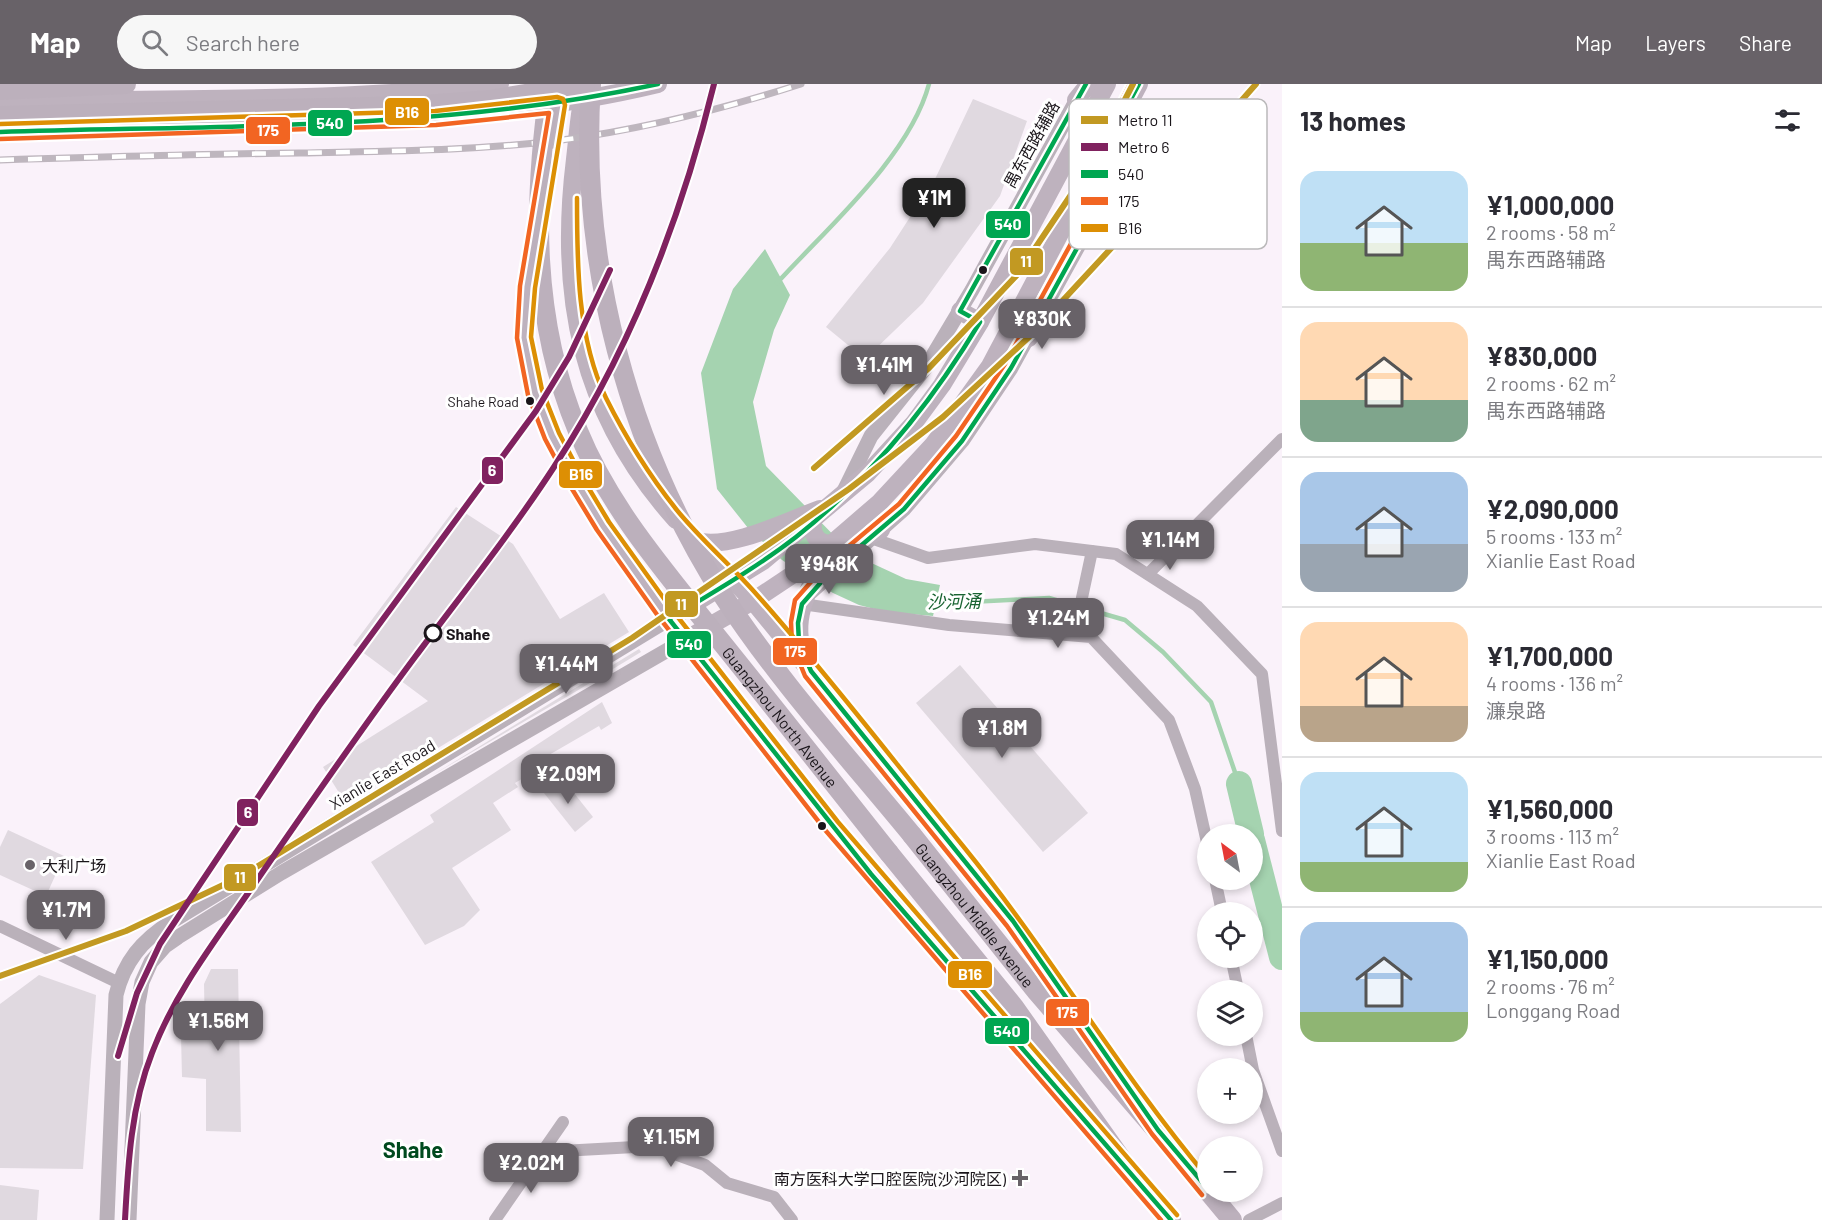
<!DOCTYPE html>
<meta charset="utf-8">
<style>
:root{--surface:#fff;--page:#f7f7f7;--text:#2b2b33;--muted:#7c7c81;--line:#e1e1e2;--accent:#686268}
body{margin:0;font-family:Barlow,"Noto Sans SC",sans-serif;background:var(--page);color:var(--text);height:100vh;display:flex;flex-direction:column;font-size:22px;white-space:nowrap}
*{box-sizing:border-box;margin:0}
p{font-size:20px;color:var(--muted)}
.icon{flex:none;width:33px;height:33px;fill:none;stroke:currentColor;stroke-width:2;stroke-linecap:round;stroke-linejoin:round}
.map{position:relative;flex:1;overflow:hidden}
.details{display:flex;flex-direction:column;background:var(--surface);width:540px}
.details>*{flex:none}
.needle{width:39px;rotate:328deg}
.tools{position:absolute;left:1197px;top:740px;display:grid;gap:12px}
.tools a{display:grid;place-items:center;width:66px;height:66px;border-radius:50%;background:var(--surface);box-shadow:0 3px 9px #0003;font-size:30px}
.price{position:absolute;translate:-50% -51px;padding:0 14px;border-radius:12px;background:var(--accent);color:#fff;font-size:20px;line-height:39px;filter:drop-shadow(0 2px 3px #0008)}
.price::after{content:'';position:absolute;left:50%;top:36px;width:18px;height:14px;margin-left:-9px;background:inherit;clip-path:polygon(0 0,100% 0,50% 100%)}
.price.active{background:#222;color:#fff}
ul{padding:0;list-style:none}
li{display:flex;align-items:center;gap:18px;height:150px;padding:0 18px}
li+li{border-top:2px solid var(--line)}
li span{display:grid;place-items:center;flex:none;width:168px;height:120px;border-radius:18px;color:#555}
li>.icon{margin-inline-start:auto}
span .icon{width:72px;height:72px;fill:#fffc;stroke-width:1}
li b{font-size:26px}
h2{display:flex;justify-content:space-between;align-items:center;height:72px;padding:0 18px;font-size:26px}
header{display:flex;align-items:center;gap:36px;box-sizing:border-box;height:84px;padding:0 30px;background:var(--accent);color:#fff}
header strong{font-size:28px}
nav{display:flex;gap:33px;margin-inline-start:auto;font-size:21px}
.search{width:420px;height:54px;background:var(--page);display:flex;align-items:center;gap:15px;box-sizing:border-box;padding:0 21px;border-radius:33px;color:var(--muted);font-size:22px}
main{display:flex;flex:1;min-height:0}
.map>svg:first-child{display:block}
.water{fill:#a5d3b0}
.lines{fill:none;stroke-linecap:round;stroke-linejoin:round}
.stream{stroke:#a5d3b0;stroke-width:4.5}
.river{stroke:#a5d3b0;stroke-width:26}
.building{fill:#e0d9e0}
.minor{stroke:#bab1ba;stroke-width:12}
.tertiary{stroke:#bab1ba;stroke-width:15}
.primary{stroke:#beb2be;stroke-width:18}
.trunk{stroke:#bcb0bc;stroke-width:20}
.rail-casing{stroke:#beb6be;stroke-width:7}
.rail{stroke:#fff;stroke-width:4.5;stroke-dasharray:14;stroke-linecap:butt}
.trunk-bridge{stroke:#bcb0bc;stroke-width:20}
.bus-1-casing{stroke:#fff;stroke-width:9}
.bus-2-casing{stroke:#fff;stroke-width:9}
.bus-3-casing{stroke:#fff;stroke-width:9}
.bus-1{stroke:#00a651;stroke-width:4.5}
.bus-2{stroke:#f26522;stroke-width:4.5}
.bus-3{stroke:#dd8f04;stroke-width:4.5}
.metro-1-casing{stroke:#fff;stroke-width:10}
.metro-2-casing{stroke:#fff;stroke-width:10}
.metro-1{stroke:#c29922;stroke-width:6}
.metro-2{stroke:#80225f;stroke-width:6}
.bus-dot{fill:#1a151a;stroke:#fff;stroke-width:2}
.stop-dot{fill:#fff;stroke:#1a151a;stroke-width:3}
.poi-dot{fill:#686268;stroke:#fff;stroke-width:2}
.labels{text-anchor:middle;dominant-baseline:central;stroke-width:6;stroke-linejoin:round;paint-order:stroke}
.bus-label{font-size:14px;fill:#1a151a;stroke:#fff;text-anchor:end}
.street-label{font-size:16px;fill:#1a151a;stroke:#fff}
.stop-label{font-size:16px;font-weight:bold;fill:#1a151a;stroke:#fff;text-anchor:start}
.poi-label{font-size:16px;fill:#1a151a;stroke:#fff;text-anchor:start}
.water-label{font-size:18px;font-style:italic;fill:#196432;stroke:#fff}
.district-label{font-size:22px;font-weight:bold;fill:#004a1e;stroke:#fff}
.key{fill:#fff;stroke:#bab9ba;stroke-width:1.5}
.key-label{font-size:16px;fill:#1a151a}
.line-badge{stroke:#fff;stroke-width:2}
.badge-label{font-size:16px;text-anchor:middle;font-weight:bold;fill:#fff}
</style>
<header>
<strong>Map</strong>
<div class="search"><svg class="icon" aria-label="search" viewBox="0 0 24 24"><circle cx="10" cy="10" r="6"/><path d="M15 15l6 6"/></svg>Search here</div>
<nav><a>Map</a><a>Layers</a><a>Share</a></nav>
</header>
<main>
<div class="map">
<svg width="1282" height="1136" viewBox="0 0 1282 1136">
<rect width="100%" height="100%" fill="#faf2fa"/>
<polygon class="water" points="765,165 790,211 774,246 753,318 766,382 852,470 906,495 940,501 933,532 886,528 859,521 833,509 782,476 748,444 717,405 701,289 733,205"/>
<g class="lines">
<g class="stream">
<path d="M777,199C827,144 910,72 929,0"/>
<polyline points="931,520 1049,514 1125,536 1163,568 1211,618 1239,700"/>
</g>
<g class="river">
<polyline points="1239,700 1251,750"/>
<polyline points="1252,756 1282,873"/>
</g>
</g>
<g class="building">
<polygon points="973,15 1027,37 1000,112 923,219 865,275 826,243 890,164 936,93"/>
<polygon points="456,423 513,460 560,535 604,509 629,548 346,720 323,683 428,617 353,561"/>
<polygon points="639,565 641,568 575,608 431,692"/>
<polygon points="960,581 1088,729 1043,768 916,619"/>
<polygon points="602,618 612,639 601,646 599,642 542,675 547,680 515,699 518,703 493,719 511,746 452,784 480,826 464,842 425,861 371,778 434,738 430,731"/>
<polygon points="562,694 593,733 575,748 544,709"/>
<polygon points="8,746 64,772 46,812 0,791 0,763"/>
<polygon points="211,885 238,885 241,1048 206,1047 206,995 182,993 181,952 205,949 204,900"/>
<polygon points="39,891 96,911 83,1085 0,1084 0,920"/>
<polygon points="0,1101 39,1106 37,1136 0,1136"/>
</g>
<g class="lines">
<g class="minor">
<polyline points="871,454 928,474 1035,460 1116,470 1197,522 1262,590 1282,747"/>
<polyline points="1148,490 1282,355"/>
<polyline points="802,520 949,541 1091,553 1169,636 1195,705 1208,763"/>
<polyline points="1074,551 1092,467"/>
<polyline points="1215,795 1222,828"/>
<polyline points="0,842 119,899"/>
<polyline points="1231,873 1238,906"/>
<polyline points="1246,951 1253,986 1282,1067"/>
<polyline points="543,1068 653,1062 705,1081 727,1099 774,1113 792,1136"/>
<polyline points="495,1136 563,1038"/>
<polyline points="1249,1136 1282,1119"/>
</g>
<g class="tertiary">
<polyline points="843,409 871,352 926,283 972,206 1081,8"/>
<polyline points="811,508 904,425 962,357 1011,284 1103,117 1115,76 1117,44"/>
<path d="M107,1136L116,911C124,878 142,856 171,838L669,535"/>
<polyline points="129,1136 138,920 142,898 151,878 165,862 178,853 281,789 685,556"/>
</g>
<g class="primary">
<path d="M585,3C579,26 578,51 575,75C558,213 581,330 676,436"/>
<polyline points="1076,16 1089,0"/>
<path d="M0,17C166,15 334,18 500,0"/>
<path d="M0,48C85,45 170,43 255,41C391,37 525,32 658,0"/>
<polyline points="551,56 563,0"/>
<path d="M534,158C527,203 518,249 531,295C562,404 658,521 727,610C841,754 959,894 1081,1030"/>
<polyline points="960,227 980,238"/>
<polyline points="1011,244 1029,254"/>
<path d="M813,437C808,477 864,454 881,446"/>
<path d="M696,457C730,466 787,437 820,425"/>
<polyline points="697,458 753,517 989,806 1130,1005"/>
<polyline points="669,535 763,477 868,389 914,339 942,301 980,238 1107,0"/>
<polyline points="685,556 753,517 807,481 880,418 933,361 990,282 1139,0"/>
<path d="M805,574C789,536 809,503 828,469"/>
</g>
<g class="trunk">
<polyline points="0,6 126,0"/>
<polyline points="0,32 412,22"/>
<path id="s1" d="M912,751L1037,908L1208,1106"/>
<polyline points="889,769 1014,923 1122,1076 1171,1136"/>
<polyline points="1208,1107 1232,1136"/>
</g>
<defs>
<path id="rail" d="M0,76C100,73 200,70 300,69C387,67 475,67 562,56C644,45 723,25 801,0"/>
</defs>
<use href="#rail" class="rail-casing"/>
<use href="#rail" class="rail"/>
<g class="trunk-bridge">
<path id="s2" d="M550,0C533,117 531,236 578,347C609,423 664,486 714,549C773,622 831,696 889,769"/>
<path d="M591,0C579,178 628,363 724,513C779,597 848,673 912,751"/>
<polyline points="412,22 490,16 585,0"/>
</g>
<defs>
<g id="bus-1">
<path d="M1086,0L960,227L980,238C931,320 872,393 796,453C756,484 712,509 669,535L871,790L1171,1136"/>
<polyline points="1139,0 1117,41 1115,76 1103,117 1011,284 962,357 904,425 830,488 802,520 798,539 799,559 811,587 1013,837 1158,1046 1208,1105"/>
<path d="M0,48C220,41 442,47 658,0"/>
</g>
<g id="bus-2">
<polyline points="1130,0 1110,39 1108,75 1096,114 1005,280 956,352 899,420 825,482 795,516 791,538 792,560 805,592 1007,842 1152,1050 1202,1111"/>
<polyline points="0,55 436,41 549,29 520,202 517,254 528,311 545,355 569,400 597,446 658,532 826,747 1161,1136"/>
</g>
<g id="bus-3">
<polyline points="0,40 435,27 557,13 563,15 565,21 535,204 531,253 542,306 559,349 582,393 609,438 670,523 838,738 1177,1131"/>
<path d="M577,114C577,180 577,253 606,314C625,352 649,391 676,425C701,456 732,482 758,512C829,592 895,679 963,762C1050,869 1119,988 1208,1094"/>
</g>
</defs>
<use href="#bus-1" class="bus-1-casing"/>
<use href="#bus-2" class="bus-2-casing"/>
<use href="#bus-3" class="bus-3-casing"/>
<use href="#bus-1" class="bus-1"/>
<use href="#bus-2" class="bus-2"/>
<use href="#bus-3" class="bus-3"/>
<defs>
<g id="metro-1">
<polyline points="814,384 929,284 1017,191 1091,81 1133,0"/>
<polyline points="0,892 126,847 240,793 632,554 849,405 943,333 1029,253 1128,146 1256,0"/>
</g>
<g id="metro-2">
<polyline points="118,972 137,909 160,860 319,622 536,327 569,273 610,186"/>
<path d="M125,1136C128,1080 131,1022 152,969C175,908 216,856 253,802C306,725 359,648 415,573C462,510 511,449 554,383C630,267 681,135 714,0"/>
</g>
</defs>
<use href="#metro-1" class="metro-1-casing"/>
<use href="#metro-2" class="metro-2-casing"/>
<use href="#metro-1" class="metro-1"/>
<use href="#metro-2" class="metro-2"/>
</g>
<g class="bus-dot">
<circle cx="983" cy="186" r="5"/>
<circle cx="530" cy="317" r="5"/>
<circle cx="822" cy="742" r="5"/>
</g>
<circle class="stop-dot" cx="433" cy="549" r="8"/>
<g class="poi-dot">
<circle cx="30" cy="781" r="6"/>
<path d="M1017 1085h6v6h6v6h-6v6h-6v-6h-6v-6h6z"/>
</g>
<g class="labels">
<g class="bus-label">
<text x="519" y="317">Shahe Road</text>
</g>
<g class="street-label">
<text transform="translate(1031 60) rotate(-61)">禺东西路辅路</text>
<text stroke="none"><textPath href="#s2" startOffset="704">Guangzhou North Avenue</textPath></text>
<text transform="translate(382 690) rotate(-31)">Xianlie East Road</text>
<text stroke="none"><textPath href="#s1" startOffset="102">Guangzhou Middle Avenue</textPath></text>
</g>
<g class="stop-label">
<text x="446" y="549">Shahe</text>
</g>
<g class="poi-label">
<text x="42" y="781">大利广场</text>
<text x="1006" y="1094" text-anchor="end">南方医科大学口腔医院(沙河院区)</text>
</g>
<g class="water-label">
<text transform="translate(954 517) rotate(-1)">沙河涌</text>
</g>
<g class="district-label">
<text x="413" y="1065">Shahe</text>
</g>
</g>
<rect x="1069" y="15" width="198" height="150" rx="9" class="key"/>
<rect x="1081" y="32" width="27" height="8" fill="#c29922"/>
<rect x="1081" y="59" width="27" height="8" fill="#80225f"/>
<rect x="1081" y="86" width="27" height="8" fill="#00a651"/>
<rect x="1081" y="113" width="27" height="8" fill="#f26522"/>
<rect x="1081" y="140" width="27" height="8" fill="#dd8f04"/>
<g class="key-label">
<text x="1118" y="42">Metro 11</text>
<text x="1118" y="69">Metro 6</text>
<text x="1118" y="96">540</text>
<text x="1118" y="123">175</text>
<text x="1118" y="150">B16</text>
</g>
<g class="line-badge">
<rect x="384" y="13" width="46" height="29" rx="6" fill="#dd8f04"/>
<rect x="307" y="25" width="46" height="28" rx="6" fill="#00a651"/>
<rect x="245" y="32" width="46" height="29" rx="6" fill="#f26522"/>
<rect x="985" y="126" width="46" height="29" rx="6" fill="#00a651"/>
<rect x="1009" y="163" width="35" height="29" rx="6" fill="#c29922"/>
<rect x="481" y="372" width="23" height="29" rx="6" fill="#80225f"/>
<rect x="558" y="376" width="45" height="29" rx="6" fill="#dd8f04"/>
<rect x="664" y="506" width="35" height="28" rx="6" fill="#c29922"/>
<rect x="666" y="546" width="46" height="29" rx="6" fill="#00a651"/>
<rect x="772" y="553" width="46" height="29" rx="6" fill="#f26522"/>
<rect x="236" y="714" width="23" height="29" rx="6" fill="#80225f"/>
<rect x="223" y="779" width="34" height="29" rx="6" fill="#c29922"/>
<rect x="947" y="876" width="46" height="29" rx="6" fill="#dd8f04"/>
<rect x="1045" y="914" width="45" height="29" rx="6" fill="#f26522"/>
<rect x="984" y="933" width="46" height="28" rx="6" fill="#00a651"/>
</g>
<g class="badge-label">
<text x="407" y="34">B16</text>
<text x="330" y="45">540</text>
<text x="268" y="52">175</text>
<text x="1008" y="146">540</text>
<text x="1026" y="183">11</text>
<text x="492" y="392">6</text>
<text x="581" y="396">B16</text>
<text x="681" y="526">11</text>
<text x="689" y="566">540</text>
<text x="795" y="573">175</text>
<text x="248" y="734">6</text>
<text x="240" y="799">11</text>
<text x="970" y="896">B16</text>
<text x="1067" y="934">175</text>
<text x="1007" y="953">540</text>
</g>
</svg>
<div class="tools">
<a><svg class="needle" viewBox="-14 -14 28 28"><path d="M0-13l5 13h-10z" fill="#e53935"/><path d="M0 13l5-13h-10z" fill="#7c7c81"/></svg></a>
<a><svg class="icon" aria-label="locate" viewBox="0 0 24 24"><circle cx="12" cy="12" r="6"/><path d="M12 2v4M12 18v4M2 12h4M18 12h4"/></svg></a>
<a><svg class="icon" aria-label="layers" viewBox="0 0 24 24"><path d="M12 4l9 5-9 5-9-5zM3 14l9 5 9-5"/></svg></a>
<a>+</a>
<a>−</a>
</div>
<b class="price active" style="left:934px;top:145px">¥1M</b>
<b class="price" style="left:1042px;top:266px">¥830K</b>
<b class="price" style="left:884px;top:312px">¥1.41M</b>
<b class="price" style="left:1170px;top:487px">¥1.14M</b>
<b class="price" style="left:829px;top:511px">¥948K</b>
<b class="price" style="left:1058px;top:565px">¥1.24M</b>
<b class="price" style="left:566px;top:611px">¥1.44M</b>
<b class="price" style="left:1002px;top:675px">¥1.8M</b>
<b class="price" style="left:568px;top:721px">¥2.09M</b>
<b class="price" style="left:66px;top:857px">¥1.7M</b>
<b class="price" style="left:218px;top:968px">¥1.56M</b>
<b class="price" style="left:671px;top:1084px">¥1.15M</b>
<b class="price" style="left:531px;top:1110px">¥2.02M</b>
</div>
<section class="details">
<h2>13 homes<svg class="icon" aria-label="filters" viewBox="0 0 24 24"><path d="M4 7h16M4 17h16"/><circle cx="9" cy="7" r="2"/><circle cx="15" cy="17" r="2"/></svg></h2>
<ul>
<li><span style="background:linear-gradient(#bfe0f5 60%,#8fb573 0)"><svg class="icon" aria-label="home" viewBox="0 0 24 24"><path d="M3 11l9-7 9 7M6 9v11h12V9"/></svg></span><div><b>¥1,000,000</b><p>2 rooms · 58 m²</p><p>禺东西路辅路</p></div></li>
<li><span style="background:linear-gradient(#ffd9b3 65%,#7fa58c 0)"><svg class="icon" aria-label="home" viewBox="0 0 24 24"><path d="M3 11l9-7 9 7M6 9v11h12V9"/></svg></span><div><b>¥830,000</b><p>2 rooms · 62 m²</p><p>禺东西路辅路</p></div></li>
<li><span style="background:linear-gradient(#a9c7e8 60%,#9aa5b1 0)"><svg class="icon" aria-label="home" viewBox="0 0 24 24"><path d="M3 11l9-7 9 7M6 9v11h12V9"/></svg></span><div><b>¥2,090,000</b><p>5 rooms · 133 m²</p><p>Xianlie East Road</p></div></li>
<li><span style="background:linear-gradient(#ffd9b3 70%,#b9a48a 0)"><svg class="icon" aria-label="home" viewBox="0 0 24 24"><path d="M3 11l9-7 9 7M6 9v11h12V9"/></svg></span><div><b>¥1,700,000</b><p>4 rooms · 136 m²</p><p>濂泉路</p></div></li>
<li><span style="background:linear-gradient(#bfe0f5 75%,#8fb573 0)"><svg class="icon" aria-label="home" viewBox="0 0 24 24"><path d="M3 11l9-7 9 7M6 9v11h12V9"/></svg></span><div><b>¥1,560,000</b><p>3 rooms · 113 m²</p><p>Xianlie East Road</p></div></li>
<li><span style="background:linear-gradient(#a9c7e8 75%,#8fb573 0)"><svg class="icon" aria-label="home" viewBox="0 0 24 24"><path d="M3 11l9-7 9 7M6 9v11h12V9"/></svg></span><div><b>¥1,150,000</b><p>2 rooms · 76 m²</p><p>Longgang Road</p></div></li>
</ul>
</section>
</main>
